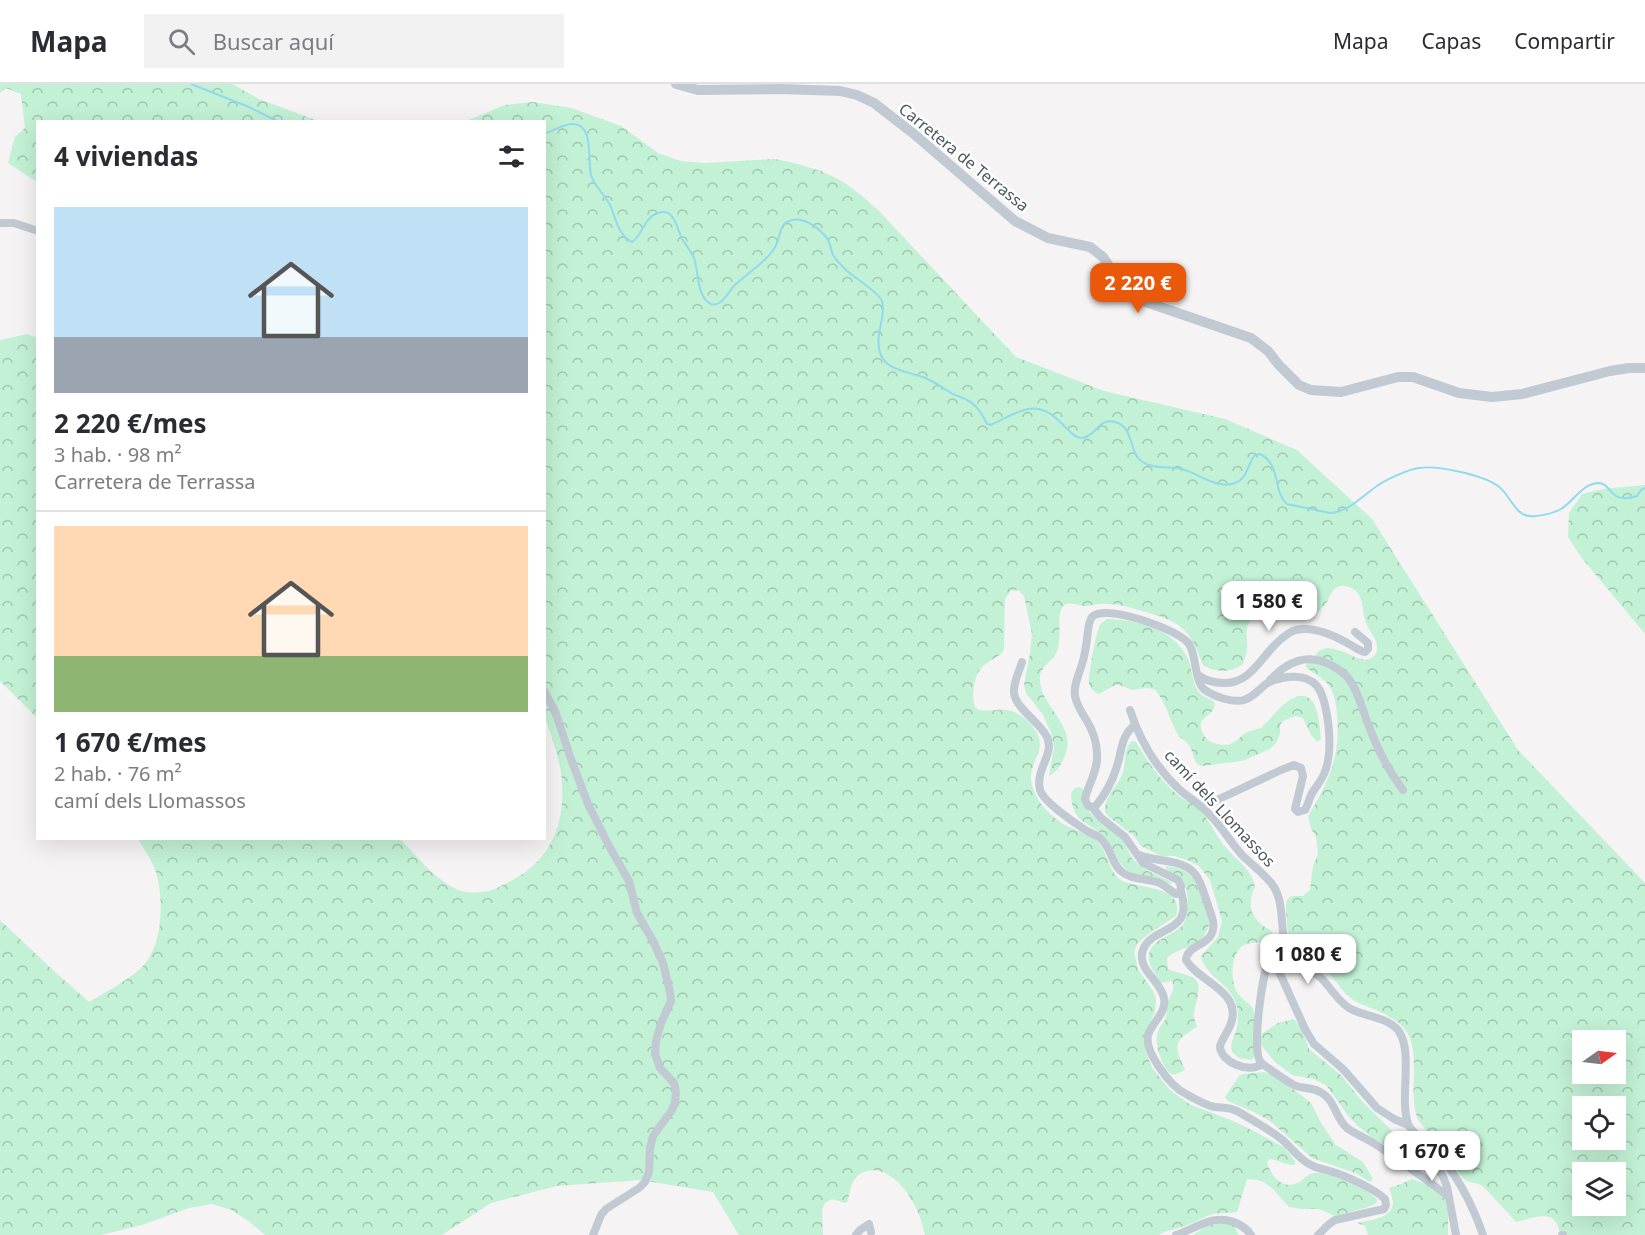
<!DOCTYPE html>
<html lang="es">
<meta charset="utf-8">
<style>
:root{--surface:#fff;--page:#f2f2f3;--text:#2b2b33;--muted:#7c7c81;--line:#e1e1e2;--accent:#ea580c}
body{margin:0;font-family:"Noto Sans",sans-serif;background:var(--page);color:var(--text);height:100vh;display:flex;flex-direction:column;font-size:22px;white-space:nowrap}
*{box-sizing:border-box;margin:0}
p{font-size:20px;color:var(--muted)}
.icon{flex:none;width:33px;height:33px;fill:none;stroke:currentColor;stroke-width:2;stroke-linecap:round;stroke-linejoin:round}
.map{position:relative;flex:1;overflow:hidden}
.panel{position:absolute;left:36px;top:36px;width:510px;height:720px;display:flex;flex-direction:column;background:var(--surface);border-radius:0px;box-shadow:0 6px 24px #0002}
.panel>*{flex:none}
.needle{width:39px;rotate:76deg}
.controls{position:absolute;left:1572px;top:946px;display:grid;gap:12px}
.controls a{display:grid;place-items:center;width:54px;height:54px;border-radius:0px;background:var(--surface);box-shadow:0 6px 24px #0002;font-size:30px}
.price{position:absolute;translate:-50% -51px;padding:0 14px;border-radius:12px;background:#fff;color:#222;font-size:20px;line-height:39px;filter:drop-shadow(0 2px 3px #0008)}
.price::after{content:'';position:absolute;left:50%;top:36px;width:18px;height:14px;margin-left:-9px;background:inherit;clip-path:polygon(0 0,100% 0,50% 100%)}
.price.active{background:var(--accent);color:#fff}
ul{padding:0;list-style:none}
li{display:grid;align-content:center;gap:12px;height:318px;padding:0 18px}
li+li{border-top:2px solid var(--line)}
li span{display:grid;place-items:center;height:186px;border-radius:0px;color:#555}
li>.icon{margin-inline-start:auto}
span .icon{width:108px;height:108px;fill:#fffc;stroke-width:1}
li b{font-size:26px}
h2{display:flex;justify-content:space-between;align-items:center;height:72px;padding:0 18px;font-size:26px}
header{display:flex;align-items:center;gap:36px;box-sizing:border-box;height:84px;padding:0 30px;background:var(--surface);border-bottom:2px solid var(--line)}
header strong{font-size:28px}
nav{display:flex;gap:33px;margin-inline-start:auto;font-size:21px}
.search{width:420px;height:54px;background:var(--page);display:flex;align-items:center;gap:15px;box-sizing:border-box;padding:0 21px;border-radius:0px;color:var(--muted);font-size:22px}
.map>svg:first-child{display:block}
.forest{fill:url(#forest-crowns);fill-rule:evenodd}
.lines{fill:none;stroke-linecap:round;stroke-linejoin:round}
.stream{stroke:#90daee;stroke-width:2}
.minor{stroke:#c1cad2;stroke-width:8}
.tertiary{stroke:#c1cad2;stroke-width:10}
.labels{text-anchor:middle;dominant-baseline:central;stroke-width:5;stroke-linejoin:round;paint-order:stroke}
.street-label{font-size:16px;fill:#4a5661;stroke:#fff}
</style>
<header>
<strong>Mapa</strong>
<div class="search"><svg class="icon" aria-label="search" viewBox="0 0 24 24"><circle cx="10" cy="10" r="6"/><path d="M15 15l6 6"/></svg>Buscar aquí</div>
<nav><a>Mapa</a><a>Capas</a><a>Compartir</a></nav>
</header>
<div class="map">
<svg width="1645" height="1151" viewBox="0 0 1645 1151">
<defs>
<pattern id="forest-crowns" width="20" height="18" patternUnits="userSpaceOnUse" patternTransform="scale(1.5)"><rect width="20" height="18" fill="#c3f1d5"/><path d="M2 6a3 3 0 1 1 6 0M12 15a3 3 0 1 1 6 0" fill="none" stroke="#a0c6b0"/></pattern>
</defs>
<rect width="100%" height="100%" fill="#f5f3f3"/>
<g class="forest">
<polygon points="0,0 232,0 259,15 318,37 38,38 37,98 8,79 15,53 25,44 21,10 6,4 0,9"/>
<path d="M533,18L571,24L621,42L658,69L680,77L704,79L775,75L798,80L821,87L842,97L861,111L879,127L1016,273L1104,307L1225,335L1297,366L1372,435L1518,666L1645,799V1151H1561C1559,1147 1558,1140 1555,1137C1547,1127 1526,1136 1516,1138L1483,1102C1477,1098 1468,1100 1463,1094C1455,1087 1454,1075 1447,1067C1444,1063 1440,1061 1437,1058C1430,1052 1421,1041 1417,1033C1407,1005 1424,962 1401,941C1390,931 1374,925 1361,920C1341,912 1335,890 1318,880C1310,874 1298,871 1292,861C1287,852 1287,836 1286,826C1286,810 1291,812 1303,812L1310,806L1313,782L1318,770L1316,752L1311,745L1308,732C1329,698 1341,671 1337,630C1336,622 1335,611 1330,603C1324,593 1312,590 1305,582L1319,567L1326,564C1332,564 1338,566 1344,568C1352,571 1366,581 1374,572C1384,560 1369,549 1366,539C1361,525 1366,506 1345,502C1333,500 1331,511 1327,518C1322,525 1316,530 1309,532C1303,535 1297,536 1291,535C1286,535 1282,532 1278,531C1271,530 1256,531 1251,536C1244,542 1248,558 1247,567C1246,571 1244,576 1243,580C1231,589 1216,589 1203,581C1189,543 1181,538 1142,527C1128,523 1115,519 1101,520C1096,520 1092,521 1087,522C1079,522 1074,518 1065,520C1056,528 1061,544 1059,556C1059,560 1058,566 1056,569C1052,578 1041,582 1040,592C1037,622 1080,641 1064,674C1061,682 1056,688 1049,692L1054,663L1051,649L1043,631L1026,609L1024,601L1030,569L1032,550L1024,512L1018,506L1010,507L1005,515L1004,565L1002,569C996,574 987,578 981,584C974,592 971,614 975,623L979,626C990,628 1000,624 1011,627C1020,630 1027,635 1033,643C1050,665 1030,674 1031,695C1033,714 1046,728 1062,739C1071,745 1092,751 1098,758C1107,768 1108,784 1118,794C1133,807 1186,798 1176,832L1147,851L1137,860L1134,868L1138,885L1153,907L1156,915L1155,928L1144,951L1143,955L1147,972L1153,985L1170,1006L1191,1021L1231,1036L1252,1046L1285,1064L1295,1077V1081C1285,1082 1278,1075 1270,1075L1267,1078C1270,1091 1282,1106 1297,1099C1305,1096 1307,1088 1317,1089C1338,1090 1362,1101 1377,1115V1119L1365,1124L1335,1132L1319,1125H1302L1289,1123L1273,1105L1265,1099L1258,1096L1247,1095L1237,1128L1212,1130L1185,1142L1164,1148L1159,1151H925C923,1145 922,1138 920,1133C913,1113 891,1081 867,1087C853,1090 850,1104 848,1117L845,1119L832,1115L825,1119L822,1126L823,1151H739L713,1108L640,1096L557,1102L491,1119L442,1151H265L251,1139L232,1126L212,1120L189,1124L142,1141L101,1151H0V836L54,887L89,918C106,908 125,898 140,885C164,863 165,811 154,783C150,773 143,764 138,755H400C418,773 434,795 458,806C465,810 482,808 490,807C496,805 502,801 507,799C553,777 567,737 561,688C558,669 550,649 544,630V38L466,37L505,21ZM1582,957H1616V990H1582ZM1582,1023H1616V1056H1582ZM1582,1089H1616V1122H1582Z"/>
<polygon points="27,250 38,254 37,634 0,597 0,256"/>
<polygon points="1645,401 1645,550 1581,473 1568,453 1569,429 1582,410 1603,405"/>
<path d="M1107,535C1137,536 1172,544 1187,573C1194,585 1190,601 1202,611C1206,614 1211,615 1214,618C1218,631 1198,631 1201,644C1203,653 1209,658 1217,660C1238,664 1237,651 1250,647C1255,645 1259,646 1263,642C1270,636 1275,628 1282,622C1315,594 1319,630 1321,655L1317,658L1311,651L1303,634L1295,632L1283,637L1280,641V650L1276,659L1270,665L1242,677L1202,682C1192,679 1195,671 1190,663C1187,657 1180,655 1177,649C1169,635 1166,617 1154,605L1146,604L1132,606L1119,601H1115L1099,610C1094,608 1091,605 1089,600C1088,592 1096,548 1100,541C1103,537 1103,538 1107,535Z"/>
<path d="M1132,657L1136,658C1148,679 1164,701 1183,715C1187,717 1192,718 1195,721C1210,734 1215,753 1228,766C1239,778 1252,786 1255,803C1248,817 1249,829 1261,840C1265,844 1269,844 1273,849C1260,864 1249,855 1240,864C1230,875 1230,902 1240,912C1244,917 1250,919 1253,925C1257,939 1255,957 1254,972L1252,976L1239,974L1232,968C1230,960 1232,957 1235,950C1239,939 1239,927 1235,917C1228,898 1205,892 1201,872L1218,853L1222,837L1210,796L1199,782L1187,776L1174,772H1161L1141,762L1134,752L1109,733L1105,728C1104,713 1115,705 1121,693C1127,682 1122,666 1132,657Z"/>
<path d="M1080,703L1084,706L1083,720L1100,739L1118,751L1124,758L1132,774L1138,780L1148,787L1172,798V800C1164,799 1134,791 1127,786C1117,779 1114,765 1106,755C1090,736 1072,742 1071,709L1075,704Z"/>
<path d="M1166,782C1173,783 1182,785 1188,789C1198,797 1209,829 1209,841C1208,845 1205,850 1203,854C1194,865 1174,864 1167,875L1168,885C1176,889 1184,889 1192,893C1205,899 1195,919 1194,929C1193,934 1196,939 1197,943C1185,951 1173,955 1179,972C1181,977 1183,981 1185,986L1174,991C1167,989 1165,983 1162,977C1158,968 1154,955 1159,945C1161,940 1165,938 1166,933C1167,928 1166,923 1168,919C1170,910 1176,906 1172,897L1160,899C1156,890 1149,883 1149,873C1149,856 1172,852 1182,842C1186,837 1186,830 1187,824C1190,800 1182,798 1166,785Z"/>
<polygon points="1294,935 1301,944 1309,965 1341,991 1361,1016 1391,1046 1400,1068 1373,1054 1359,1043 1350,1034 1326,1001 1313,995 1292,991 1275,978 1266,967 1261,960 1261,952 1263,949 1278,939"/>
<polygon points="1264,988 1275,991 1311,1019 1321,1039 1336,1061 1363,1078 1373,1095 1370,1098 1355,1089 1312,1074 1270,1037 1254,1028 1228,1017 1225,1013 1239,992 1243,990"/>
<path d="M1412,1095L1426,1100L1445,1115L1448,1130V1151H1368L1365,1142L1357,1139C1369,1136 1393,1135 1393,1118C1393,1113 1390,1108 1389,1104L1401,1100Z"/>
<polygon points="1225,1139 1234,1142 1239,1151 1193,1151 1207,1142"/>
</g>
<g class="lines">
<g class="stream">
<polyline points="191,0 249,23 279,38"/>
<path d="M544,50C552,47 559,43 566,41C596,33 587,76 591,91C595,104 606,111 611,123C616,136 619,152 632,158C644,150 643,134 658,129C674,123 677,144 682,155C686,161 691,167 694,174C699,187 696,213 711,220C714,221 716,221 719,219C726,215 729,207 734,202C746,190 765,179 774,165C779,158 779,147 784,140C788,136 796,135 801,136C811,138 825,149 829,158C831,162 831,167 833,171C836,176 841,181 845,185C854,194 879,208 882,217C887,235 871,255 883,275C890,286 911,289 923,293C934,297 941,303 951,309C956,312 962,313 967,316C977,321 982,330 987,340L990,341C1003,336 1014,328 1028,325C1056,320 1068,355 1082,354C1096,353 1099,331 1118,339C1132,345 1130,364 1138,374C1148,386 1169,382 1182,385C1198,389 1217,406 1235,399C1248,394 1247,381 1255,371L1260,370C1282,381 1272,407 1287,420L1330,429C1349,428 1362,412 1377,402C1385,396 1409,385 1419,384C1437,381 1483,391 1498,402C1510,410 1515,432 1530,432C1539,433 1554,429 1561,425C1574,417 1582,400 1598,399C1613,399 1608,421 1637,412L1641,406L1645,404"/>
</g>
<g class="minor">
<polyline points="0,139 14,139 38,147"/>
<path d="M1022,578C1019,588 1013,599 1014,609C1016,625 1040,638 1047,653C1055,670 1035,685 1040,706C1044,718 1073,738 1084,745C1089,749 1095,750 1100,754C1112,764 1111,780 1122,788C1132,796 1146,794 1157,798C1164,800 1169,806 1176,810L1180,809L1181,802L1178,796L1143,779L1125,753L1101,734L1093,724"/>
<path d="M1198,591C1206,597 1214,599 1224,599C1251,600 1262,571 1280,556C1285,552 1290,547 1296,546C1313,542 1335,552 1349,560C1355,563 1359,567 1365,568L1368,565V559L1355,548"/>
<path d="M1270,596C1288,577 1307,569 1331,581C1338,585 1345,589 1349,595C1358,607 1362,624 1367,637C1376,662 1387,685 1403,706"/>
<polyline points="544,607 555,627 571,675 588,720 609,762 629,797 637,829 653,857 663,879 670,908 671,917 661,939 656,957 655,970 660,984 674,999 676,1008 675,1018 672,1026 653,1052 650,1064 649,1088 645,1098 639,1104 606,1125 601,1131 593,1151"/>
<path d="M1130,626C1140,657 1156,684 1180,706C1189,714 1200,720 1208,729C1221,741 1230,758 1242,771C1252,781 1267,792 1274,803C1287,824 1277,858 1292,872C1301,881 1312,886 1321,894C1331,904 1337,916 1349,924C1364,933 1386,932 1398,946C1414,967 1399,1014 1408,1040C1411,1049 1432,1062 1440,1072C1460,1096 1473,1122 1483,1151"/>
<path d="M1135,641C1120,652 1122,669 1116,685C1112,698 1104,712 1095,723L1088,722L1085,715C1088,701 1098,687 1097,671C1097,659 1093,647 1087,637C1082,629 1077,622 1075,612C1073,601 1080,588 1083,577C1085,570 1086,562 1087,555C1088,548 1088,538 1092,533C1105,519 1180,546 1189,560C1197,572 1194,598 1205,606C1215,613 1233,619 1244,616C1254,613 1259,605 1266,600C1272,596 1281,594 1288,593C1317,590 1323,607 1327,631C1330,650 1332,672 1324,690C1321,697 1316,703 1312,709C1309,715 1308,721 1305,726L1298,728L1295,725L1303,692L1301,684L1294,681L1281,686L1202,723"/>
<path d="M1139,771C1155,778 1184,775 1195,790C1202,799 1205,813 1209,824C1212,833 1216,842 1211,851C1205,862 1187,862 1186,876C1198,897 1239,906 1232,936C1230,945 1223,953 1220,962C1220,978 1249,990 1262,980"/>
<path d="M1181,807C1194,852 1153,840 1143,866C1136,885 1161,897 1164,914C1167,929 1152,938 1148,951C1144,968 1171,1003 1186,1010C1193,1014 1207,1022 1215,1023C1223,1024 1229,1023 1237,1027C1251,1035 1267,1044 1280,1054C1291,1062 1298,1075 1311,1081C1318,1085 1325,1085 1333,1088C1346,1092 1375,1105 1385,1115L1386,1121L1384,1125L1335,1136L1328,1141L1318,1151"/>
<path d="M1287,867L1270,874C1262,888 1252,964 1260,977C1261,980 1290,999 1294,1001C1302,1005 1312,1003 1320,1008C1335,1015 1335,1034 1347,1044C1355,1050 1366,1054 1375,1060C1400,1077 1425,1094 1449,1113"/>
<polyline points="1272,872 1305,945 1314,960 1343,985 1377,1024 1394,1035 1408,1041"/>
<polyline points="1419,1057 1443,1092 1447,1103 1456,1151"/>
<polyline points="856,1151 860,1146 869,1140 871,1148"/>
<path d="M1176,1151C1197,1144 1214,1129 1236,1139C1243,1142 1247,1145 1251,1151"/>
<polyline points="1562,1151 1563,1151"/>
</g>
<polyline class="tertiary" points="676,0 698,6 780,5 840,7 857,11 874,19 914,50 1015,137 1048,154 1090,163 1103,173 1116,193 1134,214 1251,254 1268,267 1279,281 1299,301 1311,306 1341,308 1398,293 1413,293 1459,309 1492,313 1522,310 1610,287 1629,284 1645,284"/>
</g>
<g class="labels">
<g class="street-label">
<text transform="translate(964 73) rotate(39)">Carretera de Terrassa</text>
<text transform="translate(1220 724) rotate(47)">camí dels Llomassos</text>
</g>
</g>
</svg>
<div class="controls">
<a><svg class="needle" viewBox="-14 -14 28 28"><path d="M0-13l5 13h-10z" fill="#e53935"/><path d="M0 13l5-13h-10z" fill="#7c7c81"/></svg></a>
<a><svg class="icon" aria-label="locate" viewBox="0 0 24 24"><circle cx="12" cy="12" r="6"/><path d="M12 2v4M12 18v4M2 12h4M18 12h4"/></svg></a>
<a><svg class="icon" aria-label="layers" viewBox="0 0 24 24"><path d="M12 4l9 5-9 5-9-5zM3 14l9 5 9-5"/></svg></a>
</div>
<b class="price active" style="left:1138px;top:230px">2 220 €</b>
<b class="price" style="left:1269px;top:548px">1 580 €</b>
<b class="price" style="left:1308px;top:901px">1 080 €</b>
<b class="price" style="left:1432px;top:1098px">1 670 €</b>
<section class="panel">
<h2>4 viviendas<svg class="icon" aria-label="filters" viewBox="0 0 24 24"><path d="M4 7h16M4 17h16"/><circle cx="9" cy="7" r="2"/><circle cx="15" cy="17" r="2"/></svg></h2>
<ul>
<li><span style="background:linear-gradient(#bfe0f5 70%,#9aa5b1 0)"><svg class="icon" aria-label="home" viewBox="0 0 24 24"><path d="M3 11l9-7 9 7M6 9v11h12V9"/></svg></span><div><b>2 220 €/mes</b><p>3 hab. · 98 m²</p><p>Carretera de Terrassa</p></div></li>
<li><span style="background:linear-gradient(#ffd9b3 70%,#8fb573 0)"><svg class="icon" aria-label="home" viewBox="0 0 24 24"><path d="M3 11l9-7 9 7M6 9v11h12V9"/></svg></span><div><b>1 670 €/mes</b><p>2 hab. · 76 m²</p><p>camí dels Llomassos</p></div></li>
</ul>
</section>
</div>
